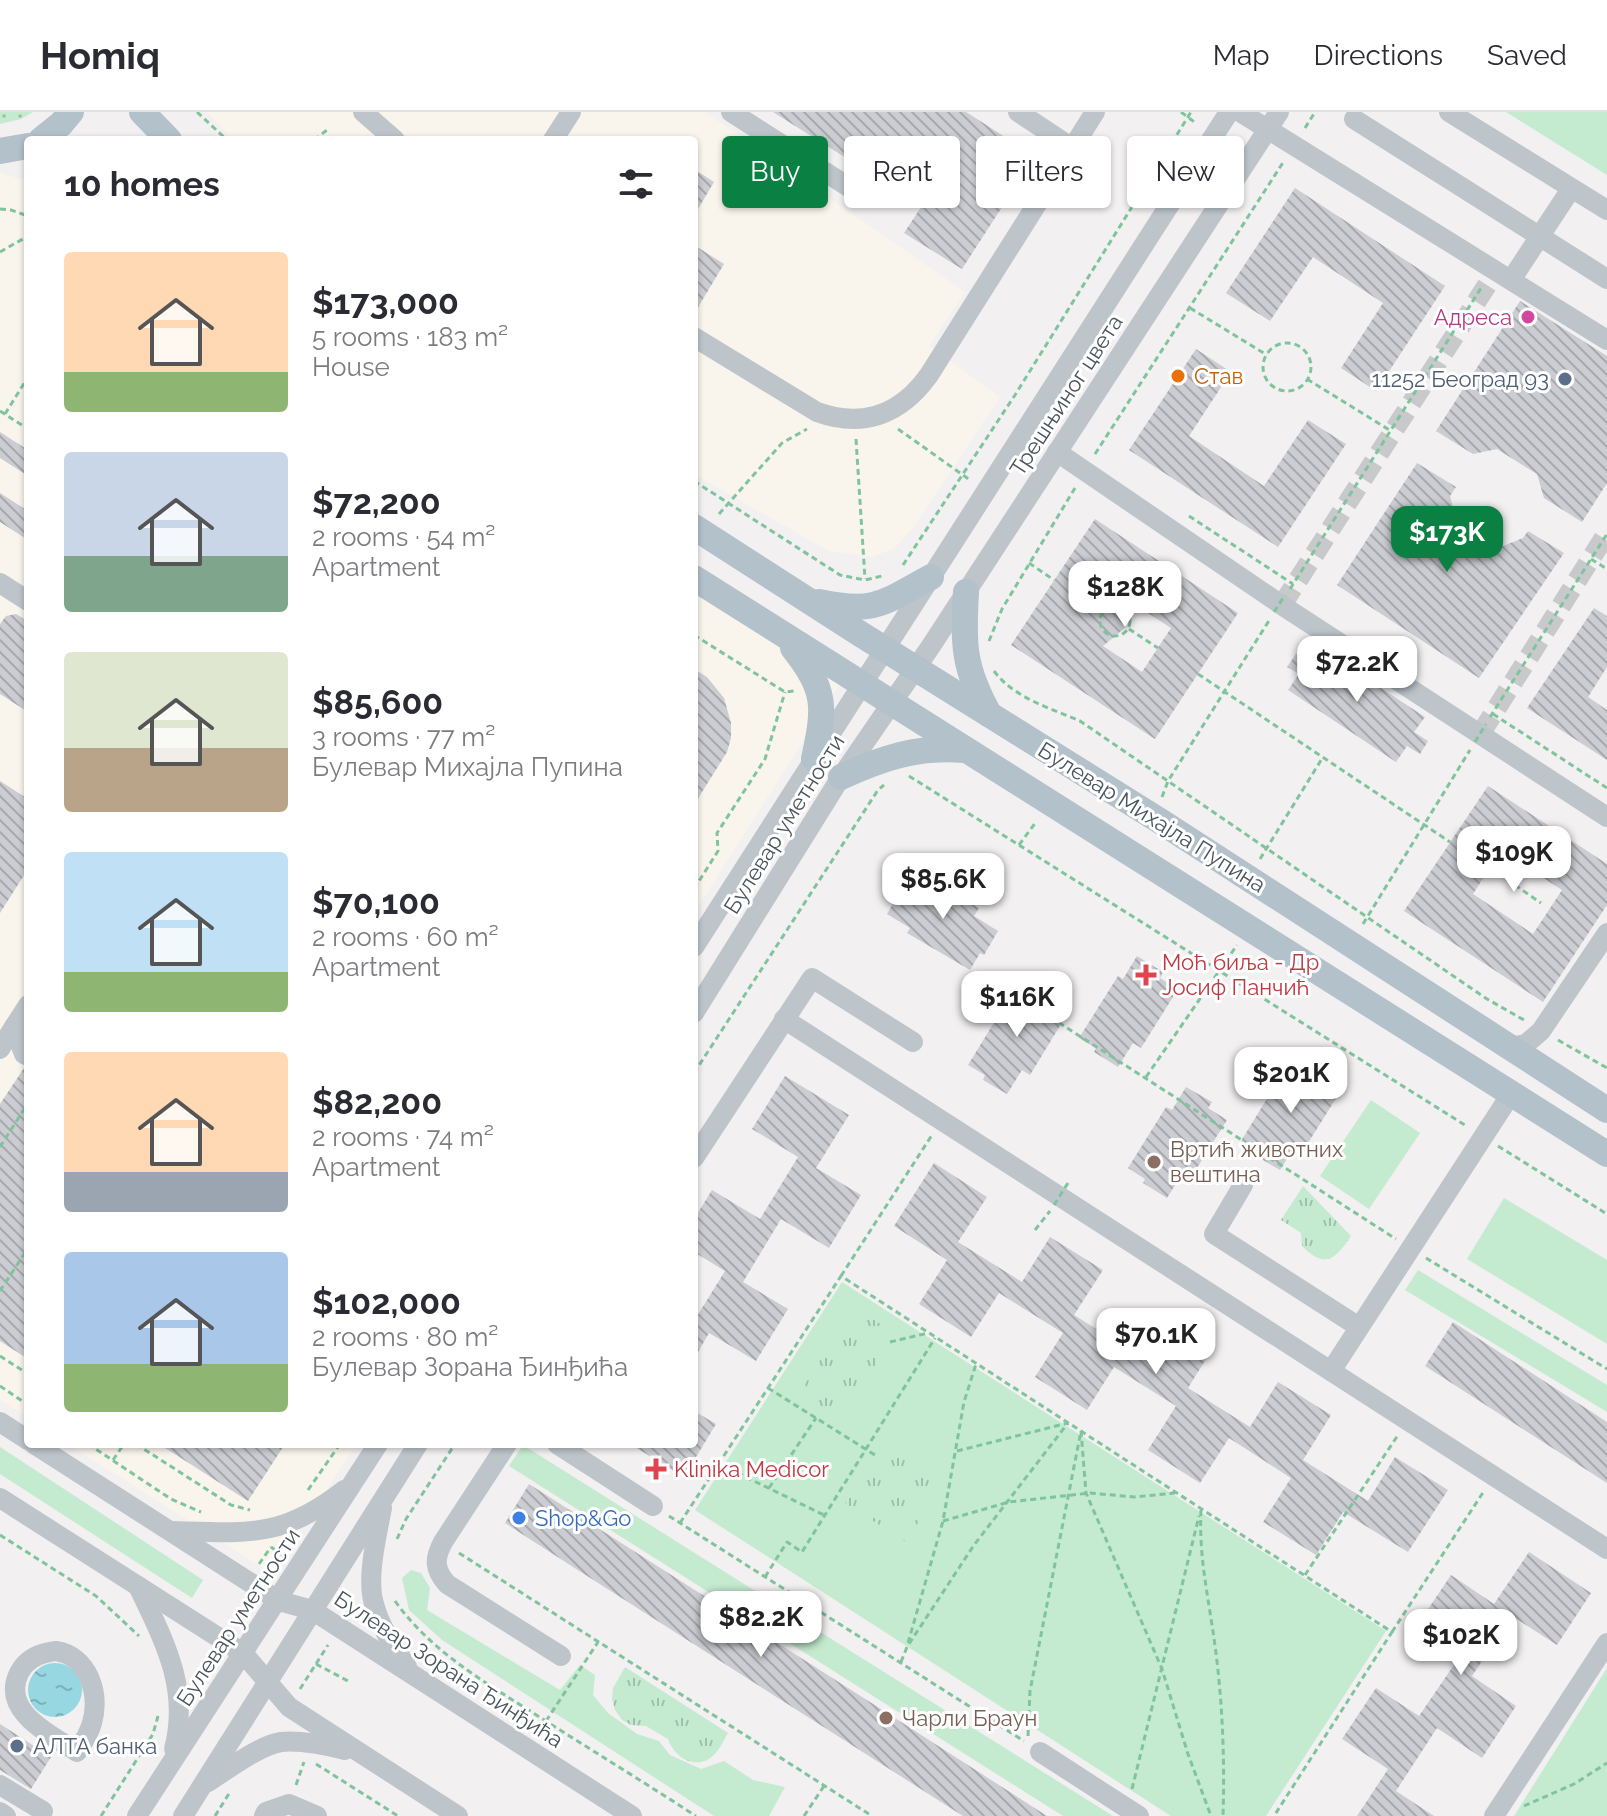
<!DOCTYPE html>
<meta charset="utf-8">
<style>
:root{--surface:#fff;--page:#f2f2f3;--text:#2b2b33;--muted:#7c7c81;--line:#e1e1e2;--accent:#0b8043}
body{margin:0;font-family:Raleway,sans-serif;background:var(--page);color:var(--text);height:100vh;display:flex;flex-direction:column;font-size:30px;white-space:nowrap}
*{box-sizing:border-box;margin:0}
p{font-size:26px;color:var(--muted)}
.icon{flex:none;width:44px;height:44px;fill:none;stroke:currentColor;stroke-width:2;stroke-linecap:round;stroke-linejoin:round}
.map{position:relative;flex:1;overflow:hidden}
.side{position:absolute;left:24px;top:24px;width:674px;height:1312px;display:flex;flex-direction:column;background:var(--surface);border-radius:8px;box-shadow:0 2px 6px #0004}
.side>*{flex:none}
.banner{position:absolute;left:722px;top:24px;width:760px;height:72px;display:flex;gap:16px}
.price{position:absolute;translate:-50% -68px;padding:0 18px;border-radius:16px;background:#fff;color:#222;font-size:26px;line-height:52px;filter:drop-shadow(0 2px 4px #0008)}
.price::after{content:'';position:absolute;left:50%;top:48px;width:24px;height:18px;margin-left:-12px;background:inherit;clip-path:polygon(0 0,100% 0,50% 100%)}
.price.selected{background:var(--accent);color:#fff}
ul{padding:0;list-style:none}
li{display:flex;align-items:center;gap:24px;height:200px;padding:0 40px}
li span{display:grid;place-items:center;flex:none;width:224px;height:160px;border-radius:8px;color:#555}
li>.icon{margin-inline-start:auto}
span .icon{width:96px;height:96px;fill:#fffc;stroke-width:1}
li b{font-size:34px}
h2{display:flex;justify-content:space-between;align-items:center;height:96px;padding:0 40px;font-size:34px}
.chip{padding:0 28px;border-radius:8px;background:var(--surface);box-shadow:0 2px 6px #0004;font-size:28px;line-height:72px}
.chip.selected{background:var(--accent);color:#fff}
header{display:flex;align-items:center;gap:48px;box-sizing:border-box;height:112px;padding:0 40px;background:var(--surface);border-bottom:2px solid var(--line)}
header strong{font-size:38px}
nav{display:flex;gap:44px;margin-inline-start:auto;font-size:28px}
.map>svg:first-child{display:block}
.commercial{fill:#faf5ec}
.grass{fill:#c4ead0}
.park{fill:url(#park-tufts)}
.garden{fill:url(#garden-dots)}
.water{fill:url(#water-ripples)}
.building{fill:url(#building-back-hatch);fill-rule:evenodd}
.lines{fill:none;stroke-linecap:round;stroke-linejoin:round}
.minor-tunnel{stroke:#c8c9cb;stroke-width:20;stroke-dasharray:20 10;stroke-linecap:butt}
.path{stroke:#80c49d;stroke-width:3;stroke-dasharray:6 4;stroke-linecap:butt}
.minor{stroke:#bdc5cb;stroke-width:20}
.major{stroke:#b3c1cb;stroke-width:26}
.path-bridge{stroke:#80c49d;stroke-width:3;stroke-dasharray:6 4;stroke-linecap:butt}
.hotel-dot{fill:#d1479c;stroke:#fff;stroke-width:3}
.food-dot{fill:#e8710a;stroke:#fff;stroke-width:3}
.service-dot{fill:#5c6f8a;stroke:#fff;stroke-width:3}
.health-dot{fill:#e0444e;stroke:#fff;stroke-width:3}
.education-dot{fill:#8d6e63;stroke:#fff;stroke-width:3}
.shop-dot{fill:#3f7fe0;stroke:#fff;stroke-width:3}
.labels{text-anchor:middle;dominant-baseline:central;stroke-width:6;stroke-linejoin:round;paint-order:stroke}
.hotel-label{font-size:22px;fill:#b23c85;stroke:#fff;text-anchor:end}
.food-label{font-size:22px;fill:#c56008;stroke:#fff;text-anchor:start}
.service-label{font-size:22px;fill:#4e5e75;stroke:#fff;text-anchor:end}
.street-label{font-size:22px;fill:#4a545b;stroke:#fff}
.health-label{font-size:22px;fill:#be3a42;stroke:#fff;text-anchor:start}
.education-label{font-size:22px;fill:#785e54;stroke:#fff;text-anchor:start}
.shop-label{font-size:22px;fill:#366cbe;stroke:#fff;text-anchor:start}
</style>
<header>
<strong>Homiq</strong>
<nav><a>Map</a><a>Directions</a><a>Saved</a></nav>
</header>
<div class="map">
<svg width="1607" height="1704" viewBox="0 0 1607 1704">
<defs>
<pattern id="park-tufts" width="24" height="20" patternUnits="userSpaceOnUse" patternTransform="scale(2)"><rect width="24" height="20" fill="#c4ead0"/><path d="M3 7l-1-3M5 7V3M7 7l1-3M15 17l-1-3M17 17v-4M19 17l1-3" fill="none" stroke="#a1c0ac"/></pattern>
<pattern id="garden-dots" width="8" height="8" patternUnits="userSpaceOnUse" patternTransform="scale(2)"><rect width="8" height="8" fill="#c4ead0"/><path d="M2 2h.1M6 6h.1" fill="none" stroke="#a1c0ac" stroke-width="1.8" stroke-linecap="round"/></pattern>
<pattern id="water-ripples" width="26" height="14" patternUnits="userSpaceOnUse" patternTransform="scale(2)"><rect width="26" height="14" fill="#97d7e1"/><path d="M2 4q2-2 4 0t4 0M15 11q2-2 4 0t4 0" fill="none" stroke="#7db1b9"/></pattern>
<pattern id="building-back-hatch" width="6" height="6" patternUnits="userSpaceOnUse" patternTransform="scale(2)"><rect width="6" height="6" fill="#cbcdd2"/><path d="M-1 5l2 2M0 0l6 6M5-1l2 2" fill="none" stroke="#a7a9ad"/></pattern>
</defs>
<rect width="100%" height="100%" fill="#f2f0f0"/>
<g class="commercial">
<polygon points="207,0 705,0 965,180 929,234 1000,285 915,413 895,436 871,445 829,439 694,362 694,28 234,28"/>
<polygon points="0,61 28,69 28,1306 0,1288"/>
<polygon points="694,481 839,573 694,801"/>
<polygon points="68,1332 356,1332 273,1462"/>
</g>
<g class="grass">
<polygon points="1506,0 1607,0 1607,63"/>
<polygon points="1371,988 1420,1021 1369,1097 1320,1064"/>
<polygon points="1504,1086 1607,1148 1607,1232 1467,1147"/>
<polygon points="1418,1158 1607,1273 1607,1300 1405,1178"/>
<polygon points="842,1170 1386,1519 1266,1704 1171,1704 695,1398"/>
<polygon points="523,1333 1113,1704 1063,1704 509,1354"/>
<polygon points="0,1335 203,1468 192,1486 0,1362"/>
<polygon points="411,1458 421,1461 430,1476 427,1498 560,1578 580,1553 595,1563 593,1583 608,1601 637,1622 659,1629 670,1643 701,1657 724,1649 753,1668 785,1675 769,1704 714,1704 442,1528 409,1498 402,1466"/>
<polygon points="1607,1556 1607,1704 1514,1704"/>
</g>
<g class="park">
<path d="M1303,1074L1351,1124C1335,1148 1325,1157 1302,1134L1301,1121L1281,1108Z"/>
<polygon points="853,1195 895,1221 837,1315 795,1288"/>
<polygon points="883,1330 944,1369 906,1430 845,1391"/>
<path d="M625,1555L728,1621C723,1630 718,1641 709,1647C692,1657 673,1643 668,1627L646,1614L631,1613L622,1608L615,1598L612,1587L613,1576Z"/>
</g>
<polygon class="garden" points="0,0 33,0 21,7 0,12"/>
<circle class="water" cx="55" cy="1578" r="27"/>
<g class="building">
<polygon points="773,0 966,0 1035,44 962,157 904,121 927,86 886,60 881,68"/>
<polygon points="694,57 714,70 694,104"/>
<polygon points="1295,76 1445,174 1376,279 1341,256 1383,191 1313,145 1270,209 1226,181"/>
<polygon points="694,133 724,152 694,202"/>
<polygon points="1520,189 1607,244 1607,371 1582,410 1544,386 1537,362 1497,337 1473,342 1436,319"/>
<polygon points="1196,237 1231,260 1189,324 1264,374 1308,308 1346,332 1278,435 1129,338"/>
<polygon points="0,320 28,338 28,364 0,346"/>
<polygon points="1417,351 1456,375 1450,384 1455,404 1503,434 1523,426 1528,419 1564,441 1479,566 1337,473"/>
<polygon points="0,381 28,399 28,428 0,410"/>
<path d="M1095,407L1238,501L1155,627L1011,533ZM1128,488L1171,516L1142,560L1103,534L1126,515Z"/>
<polygon points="1594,496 1607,504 1607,555 1588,585 1607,598 1607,648 1527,596"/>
<polygon points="16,502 28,509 28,600 0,582 0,512 6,504"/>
<polygon points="1317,534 1425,605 1414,620 1428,629 1420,642 1407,634 1396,650 1288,578 1299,562 1287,555 1296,542 1307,549"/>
<polygon points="694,557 707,565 724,586 731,611 731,626 727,640 694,693"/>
<polygon points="0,669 28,687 28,757 0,801"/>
<path d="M1488,674L1607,752V793L1543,890L1404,799ZM1501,738L1562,778L1533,822L1473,782Z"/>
<polygon points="919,761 979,796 974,804 998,819 984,843 980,841 970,858 907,821 910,816 887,802 902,776 908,779"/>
<polygon points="1137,844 1163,860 1160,866 1178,877 1141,936 1133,931 1118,955 1094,940 1096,936 1079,926 1118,864 1123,867"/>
<polygon points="1026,871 1052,887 1048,893 1066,904 1030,963 1022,958 1007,982 983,968 985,963 968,953 1006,891 1012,894"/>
<polygon points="1299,947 1325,963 1321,969 1340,980 1303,1039 1295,1034 1280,1058 1256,1044 1258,1039 1241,1029 1279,967 1285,971"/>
<polygon points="24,956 28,957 28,1247 0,1229 0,992"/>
<polygon points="785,964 849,1003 816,1056 861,1083 829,1136 781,1107 743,1170 788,1197 756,1249 709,1221 694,1247 694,1209 725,1159 694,1140 694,1107 712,1078 760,1107 798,1045 752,1017"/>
<polygon points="1186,975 1212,990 1208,996 1227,1008 1190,1067 1182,1062 1167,1086 1143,1071 1145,1067 1128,1056 1166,995 1172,998"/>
<polygon points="934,1051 987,1085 958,1130 1022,1170 1050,1125 1103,1158 1074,1203 1136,1242 1163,1198 1216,1231 1188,1276 1250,1315 1278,1270 1331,1303 1303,1348 1368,1389 1395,1345 1448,1378 1408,1440 1343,1400 1316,1443 1263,1410 1291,1366 1229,1326 1200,1371 1148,1338 1176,1294 1114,1255 1087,1298 1035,1265 1063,1221 999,1181 971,1225 919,1192 947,1148 894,1114"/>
<polygon points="1453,1210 1607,1310 1607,1371 1425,1254"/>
<polygon points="694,1299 716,1312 684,1365 630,1332 694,1332"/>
<polygon points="159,1332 285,1332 248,1389"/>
<polygon points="529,1372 884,1599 1047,1704 963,1704 570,1453 505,1411"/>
<polygon points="1529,1440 1591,1481 1557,1533 1512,1504 1472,1564 1516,1594 1482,1646 1437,1616 1396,1679 1434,1704 1357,1704 1388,1657 1342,1627 1376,1576 1419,1604 1460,1544 1416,1515 1451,1463 1494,1492"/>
<polygon points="0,1612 51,1645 31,1677 0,1658"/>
</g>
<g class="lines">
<g class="minor-tunnel">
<polyline points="1282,493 1496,159"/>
<polyline points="1481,621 1607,421"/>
</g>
<g class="path">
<polyline points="197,0 227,28"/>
<polyline points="1181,0 1197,12"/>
<polyline points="1305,16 1315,0"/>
<polyline points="314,28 327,18"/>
<polyline points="0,97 11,98 28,104"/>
<polyline points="0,140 28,124"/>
<polyline points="1190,196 1267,243"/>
<circle cx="1287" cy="255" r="24"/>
<polyline points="1307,267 1391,319"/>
<polyline points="0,299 28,317"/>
<polyline points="5,302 28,265"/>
<polyline points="898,317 970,368"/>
<polyline points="856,327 865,467"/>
<polyline points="1095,342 1284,49"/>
<polyline points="694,369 840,463 865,468 882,464"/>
<polyline points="719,402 782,331 807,317"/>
<polyline points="1189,404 1293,472"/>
<polyline points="1591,447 1607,457"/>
<polyline points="1029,451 1054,468"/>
<polyline points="903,453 1015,283 1191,0"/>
<polyline points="1290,477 1483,173"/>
<circle cx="1115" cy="509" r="15"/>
<polyline points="1129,517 1158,536"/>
<polyline points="694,523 785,580 794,579"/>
<polyline points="989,529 1002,497 1075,376"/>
<path d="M994,559C1014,586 1050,596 1080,609L1487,887L1524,908"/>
<polyline points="1198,562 1450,730"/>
<polyline points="1493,602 1607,676"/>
<polyline points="1490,605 1607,422"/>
<polyline points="909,664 1468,1015"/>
<polyline points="1162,685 1168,669 1270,507"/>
<polyline points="1019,733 1036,710"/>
<polyline points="1260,747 1323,645"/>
<polyline points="1490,756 1541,791"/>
<polyline points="694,777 718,739 717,721 765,647 785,580"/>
<polyline points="1363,812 1470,638"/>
<polyline points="983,862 1396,1127"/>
<polyline points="1558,928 1607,956"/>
<polyline points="694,961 878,678 884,673"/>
<polyline points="1146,965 1237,833"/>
<polyline points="1498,1034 1607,1102"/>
<polyline points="0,1035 28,991"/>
<polyline points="1035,1118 1050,1099"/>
<polyline points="1426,1146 1607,1257"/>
<polyline points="841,1164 932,1023"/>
<polyline points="0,1179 28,1136"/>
<polyline points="890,1230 928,1221"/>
<polyline points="0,1244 28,1262"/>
<polyline points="0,1274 28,1293"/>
<polyline points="768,1276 875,1343"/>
<polyline points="88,1332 171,1387 201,1400"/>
<polyline points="136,1332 231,1393 250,1398"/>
<polyline points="957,1339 1068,1311"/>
<polyline points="113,1348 124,1332"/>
<polyline points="719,1352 826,1404"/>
<polyline points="769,1376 816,1306"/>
<polyline points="308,1378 340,1332"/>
<path d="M1201,1398C1199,1440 1206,1473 1212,1513C1222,1576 1225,1641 1223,1704"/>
<polyline points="669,1404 1024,1629"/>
<polyline points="943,1409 1009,1390 1090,1381 1134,1385 1175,1381"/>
<polyline points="680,1411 841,1164 1392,1520 1274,1704"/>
<polyline points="0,1423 96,1484 139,1524"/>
<polyline points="397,1427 406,1407 455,1332"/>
<polyline points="271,1435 284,1444"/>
<polyline points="459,1441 872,1704"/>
<polyline points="259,1452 271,1435"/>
<polyline points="1305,1463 1398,1323"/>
<polyline points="765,1465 787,1430 802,1440 935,1226"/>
<path d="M395,1489C432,1541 488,1572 541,1606C593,1639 645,1671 696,1704"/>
<polyline points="1392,1520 1484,1379"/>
<polyline points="908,1531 943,1409 964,1290 976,1252"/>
<polyline points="901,1550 907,1535 974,1433 1068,1311"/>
<polyline points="316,1552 348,1569"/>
<polyline points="300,1577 328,1533"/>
<polyline points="546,1609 598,1530"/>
<polyline points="1028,1624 1030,1579 1081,1319 1086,1381 1162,1557 1188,1642 1211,1704"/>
<polyline points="316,1652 398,1704"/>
<polyline points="296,1673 304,1650"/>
<polyline points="1132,1677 1199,1404"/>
<polyline points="1524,1694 1574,1672 1607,1651"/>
<polyline points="101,1704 153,1622 158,1604"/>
<polyline points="215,1704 230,1680"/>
<polyline points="804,1704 824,1674"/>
</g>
<g class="minor">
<polyline points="363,0 395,28"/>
<polyline points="731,0 855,79"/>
<polyline points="1018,0 1071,35"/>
<polyline points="1240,0 1607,228"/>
<polyline points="1449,0 1607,98"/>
<polyline points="1354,7 1607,167"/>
<polyline points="553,28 571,0"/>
<polyline points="1511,168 1571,77"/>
<path d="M694,225L817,300C864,317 901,302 929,263L1095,0"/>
<polyline points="1057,340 1283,494 1607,705"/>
<polyline points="0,471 28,489"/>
<polyline points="694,835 1229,0"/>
<polyline points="694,901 841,665 931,534 1279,0"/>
<polyline points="784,907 1607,1437"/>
<polyline points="14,915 24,942 28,944"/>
<polyline points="1509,935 1526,932 1541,919 1607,821"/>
<polyline points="0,937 28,893"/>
<polyline points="694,1046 812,866 913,930"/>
<polyline points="1243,1073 1214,1122 1359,1215"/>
<polyline points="1331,1259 1511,982"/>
<polyline points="0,1310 28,1328"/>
<polyline points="34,1332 279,1489 312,1498 632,1704"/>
<path d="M507,1332L443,1430C434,1447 434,1457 447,1472L561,1544"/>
<polyline points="557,1332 653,1394"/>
<polyline points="0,1386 243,1541 289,1595 458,1704"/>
<path d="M382,1396C377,1423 366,1466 374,1492C380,1515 394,1535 407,1555"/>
<path d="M171,1419C246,1421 282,1427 344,1378"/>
<path d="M138,1474C164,1529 190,1575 174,1637"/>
<path d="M56,1539C89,1544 100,1582 92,1611C89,1622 83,1631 77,1640C52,1623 0,1600 19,1561C27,1546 40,1541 56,1539Z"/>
<polyline points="1040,1640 1139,1704"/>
<path d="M208,1670C227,1658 260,1633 281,1630C302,1628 325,1633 345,1638"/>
<polyline points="0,1673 43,1699"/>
<polyline points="0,1700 6,1704"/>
<polyline points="137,1704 378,1332"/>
<polyline points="183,1704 418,1332"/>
<polyline points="264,1704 266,1700 289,1692 317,1704"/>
<polyline points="1494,1704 1607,1531"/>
</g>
<g class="major">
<polyline points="142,0 169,28"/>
<polyline points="41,28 61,12 71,0"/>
<polyline points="0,39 28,34"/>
<polyline points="694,415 862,523 1160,709 1607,998"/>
<polyline points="694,466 1607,1042"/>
<path d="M966,480C963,532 963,555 989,602"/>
<path d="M819,490C875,502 883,491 931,465"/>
<path d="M793,536C827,579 825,595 814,647"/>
<path d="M841,665C882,646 918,634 964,638"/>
</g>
<g class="path-bridge">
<polyline points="1274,500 1285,483"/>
<polyline points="1475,630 1486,612"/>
<polyline points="1054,1093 1068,1071"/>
</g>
</g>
<circle class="hotel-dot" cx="1528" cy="205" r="8"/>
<circle class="food-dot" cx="1178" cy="264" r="8"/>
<g class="service-dot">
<circle cx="1565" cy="267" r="8"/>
<circle cx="17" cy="1634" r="8"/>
</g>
<g class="health-dot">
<path d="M1142 851h8v8h8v8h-8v8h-8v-8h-8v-8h8z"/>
<path d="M652 1345h8v8h8v8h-8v8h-8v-8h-8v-8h8z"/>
</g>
<g class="education-dot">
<circle cx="1154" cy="1050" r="8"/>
<circle cx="886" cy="1606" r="8"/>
</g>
<circle class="shop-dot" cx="519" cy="1406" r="8"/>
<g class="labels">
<g class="hotel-label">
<text x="1512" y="205">Адреса</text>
</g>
<g class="food-label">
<text x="1194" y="264">Став</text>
</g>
<g class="service-label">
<text x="1549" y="267">11252 Београд 93</text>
<text x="33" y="1634" text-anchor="start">АЛТА банка</text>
</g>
<g class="street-label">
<text transform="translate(1066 283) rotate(-57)">Трешњиног цвета</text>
<text transform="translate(1152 705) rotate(32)">Булевар Михајла Пупина</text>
<text transform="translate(784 712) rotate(-58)">Булевар уметности</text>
<text transform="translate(238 1505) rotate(-57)">Булевар уметности</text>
<text transform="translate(449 1557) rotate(33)">Булевар Зорана Ђинђића</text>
</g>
<g class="health-label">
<text x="1162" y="850">Моћ биља - Др<tspan x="1162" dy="25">Јосиф Панчић</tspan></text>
<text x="674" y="1357">Klinika Medicor</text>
</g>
<g class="education-label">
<text x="1170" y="1037">Вртић животних<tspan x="1170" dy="25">вештина</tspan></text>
<text x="902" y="1606">Чарли Браун</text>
</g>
<g class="shop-label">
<text x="535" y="1406">Shop&amp;Go</text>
</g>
</g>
</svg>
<b class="price selected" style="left:1447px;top:462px">$173K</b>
<b class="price" style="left:1125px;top:517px">$128K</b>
<b class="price" style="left:1357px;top:592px">$72.2K</b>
<b class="price" style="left:1514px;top:782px">$109K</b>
<b class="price" style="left:943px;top:809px">$85.6K</b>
<b class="price" style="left:1017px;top:927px">$116K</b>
<b class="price" style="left:1291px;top:1003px">$201K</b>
<b class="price" style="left:1156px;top:1264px">$70.1K</b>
<b class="price" style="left:761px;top:1547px">$82.2K</b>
<b class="price" style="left:1461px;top:1565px">$102K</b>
<div class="banner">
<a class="chip selected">Buy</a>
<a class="chip">Rent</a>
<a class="chip">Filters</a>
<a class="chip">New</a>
</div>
<section class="side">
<h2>10 homes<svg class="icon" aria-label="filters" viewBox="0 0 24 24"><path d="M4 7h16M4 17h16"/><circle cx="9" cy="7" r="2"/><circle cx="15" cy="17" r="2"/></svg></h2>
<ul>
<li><span style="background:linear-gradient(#ffd9b3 75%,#8fb573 0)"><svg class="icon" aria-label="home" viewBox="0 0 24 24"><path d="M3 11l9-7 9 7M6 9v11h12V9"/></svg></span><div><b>$173,000</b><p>5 rooms · 183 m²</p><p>House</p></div></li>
<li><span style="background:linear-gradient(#c9d6e8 65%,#7fa58c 0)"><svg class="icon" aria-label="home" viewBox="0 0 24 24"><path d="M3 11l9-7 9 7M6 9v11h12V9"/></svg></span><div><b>$72,200</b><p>2 rooms · 54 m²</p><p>Apartment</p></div></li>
<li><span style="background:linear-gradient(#dfe7d0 60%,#b9a48a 0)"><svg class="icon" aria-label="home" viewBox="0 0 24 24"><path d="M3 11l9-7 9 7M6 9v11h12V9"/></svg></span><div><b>$85,600</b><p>3 rooms · 77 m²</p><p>Булевар Михајла Пупина</p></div></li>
<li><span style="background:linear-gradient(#bfe0f5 75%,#8fb573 0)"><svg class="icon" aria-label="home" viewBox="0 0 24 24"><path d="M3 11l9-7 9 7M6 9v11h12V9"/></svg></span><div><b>$70,100</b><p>2 rooms · 60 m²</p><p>Apartment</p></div></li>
<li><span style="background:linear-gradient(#ffd9b3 75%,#9aa5b1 0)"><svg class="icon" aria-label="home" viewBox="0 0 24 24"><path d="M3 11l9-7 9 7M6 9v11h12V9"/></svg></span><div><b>$82,200</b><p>2 rooms · 74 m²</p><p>Apartment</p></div></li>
<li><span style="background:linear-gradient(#a9c7e8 70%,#8fb573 0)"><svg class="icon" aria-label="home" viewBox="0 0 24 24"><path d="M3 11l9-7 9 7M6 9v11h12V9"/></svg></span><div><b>$102,000</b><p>2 rooms · 80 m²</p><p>Булевар Зорана Ђинђића</p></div></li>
</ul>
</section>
</div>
